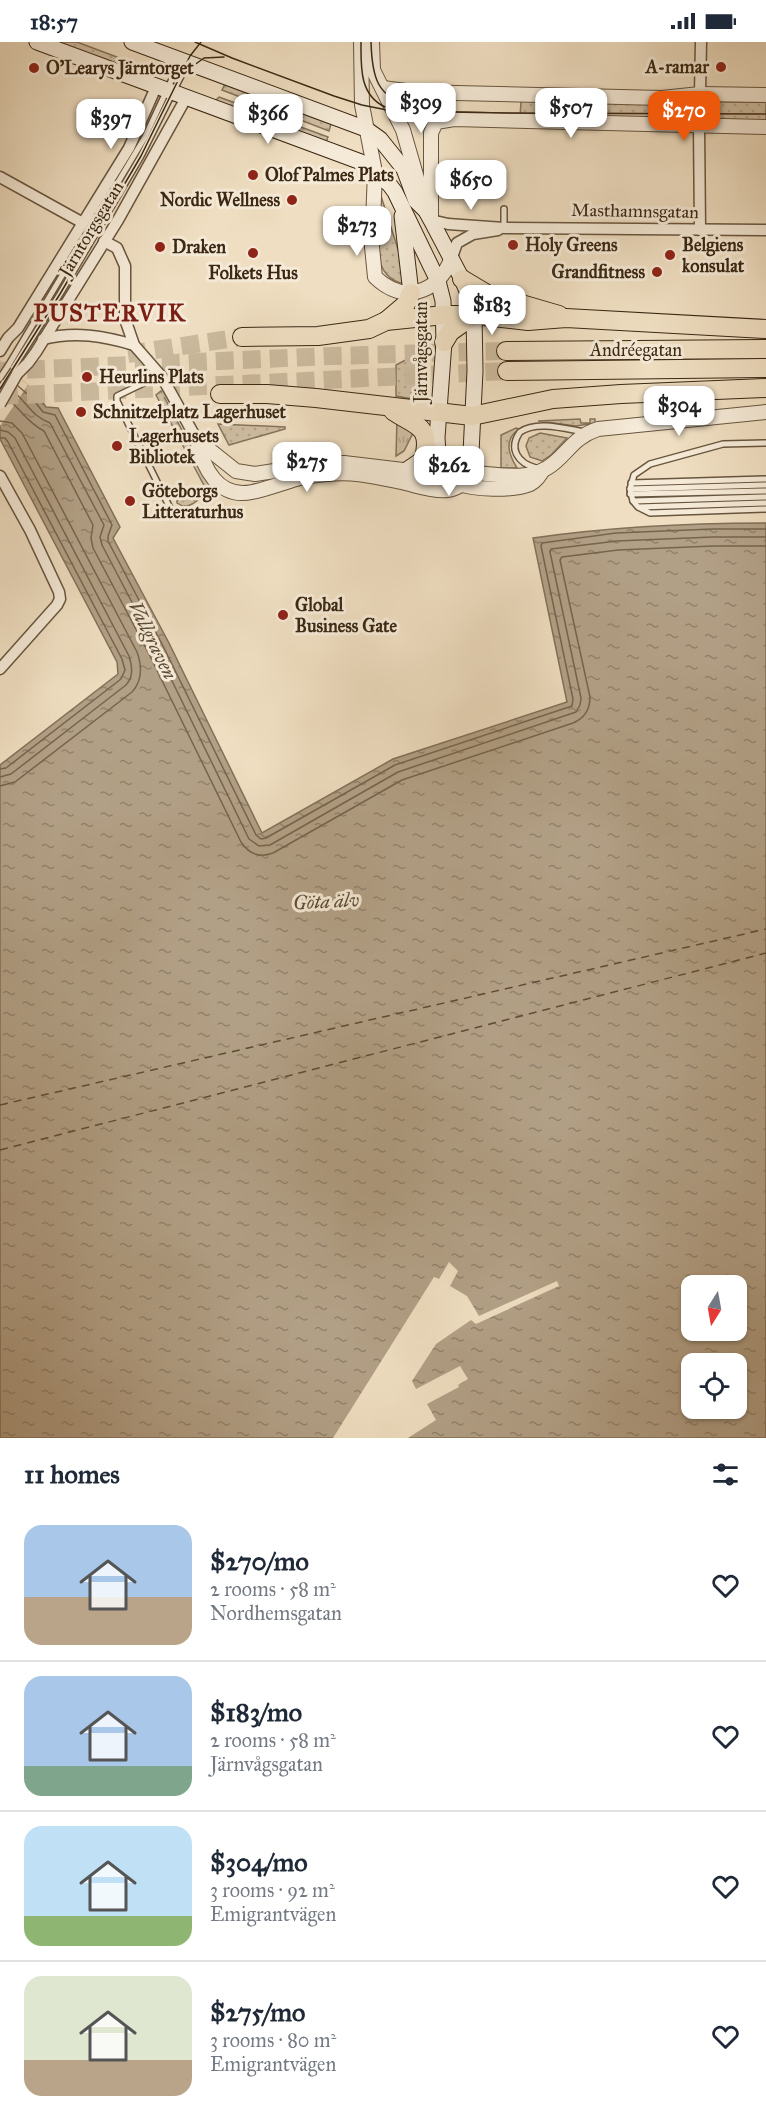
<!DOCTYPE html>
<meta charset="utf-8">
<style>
:root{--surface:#fff;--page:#f2f2f3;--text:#1f2937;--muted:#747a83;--line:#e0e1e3;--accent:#ea580c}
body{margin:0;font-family:"IM FELL Great Primer",serif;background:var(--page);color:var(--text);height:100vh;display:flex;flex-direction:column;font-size:22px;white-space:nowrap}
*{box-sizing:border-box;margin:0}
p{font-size:20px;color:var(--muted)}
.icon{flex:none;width:33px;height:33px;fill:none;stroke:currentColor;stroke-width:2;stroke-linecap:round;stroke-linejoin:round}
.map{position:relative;height:1396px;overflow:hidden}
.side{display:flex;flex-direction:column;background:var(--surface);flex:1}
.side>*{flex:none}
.needle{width:39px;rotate:191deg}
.buttons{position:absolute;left:681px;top:1233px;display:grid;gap:12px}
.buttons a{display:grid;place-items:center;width:66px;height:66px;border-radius:12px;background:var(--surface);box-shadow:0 2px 4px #0004;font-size:30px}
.price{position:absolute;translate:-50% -51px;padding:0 14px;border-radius:12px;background:#fff;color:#222;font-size:20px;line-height:39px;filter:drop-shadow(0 2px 3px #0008)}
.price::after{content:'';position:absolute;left:50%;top:36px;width:18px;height:14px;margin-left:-9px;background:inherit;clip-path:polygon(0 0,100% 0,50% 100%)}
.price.current{background:var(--accent);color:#fff}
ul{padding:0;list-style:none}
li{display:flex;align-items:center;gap:18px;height:150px;padding:0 24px}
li+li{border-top:2px solid var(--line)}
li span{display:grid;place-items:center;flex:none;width:168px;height:120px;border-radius:18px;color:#555}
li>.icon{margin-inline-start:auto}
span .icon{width:72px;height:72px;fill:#fffc;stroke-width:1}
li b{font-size:26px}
h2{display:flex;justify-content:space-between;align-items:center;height:72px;padding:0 24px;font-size:26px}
.status{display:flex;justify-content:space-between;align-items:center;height:42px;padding:0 30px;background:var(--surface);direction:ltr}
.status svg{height:16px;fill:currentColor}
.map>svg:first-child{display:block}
.grass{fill:url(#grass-dots);stroke:#86745c;stroke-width:1.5}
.park{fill:url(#park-tufts);stroke:#86745c;stroke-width:1.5}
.water{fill:url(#water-ripples);stroke:#827058;stroke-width:1.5;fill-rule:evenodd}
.pier{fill:#efdec1}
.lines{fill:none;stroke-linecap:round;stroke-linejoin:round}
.shore{stroke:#76644d;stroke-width:1.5}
.ferry{stroke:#5f4c36;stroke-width:1.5;stroke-dasharray:8 6;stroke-linecap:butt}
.trunk-tunnel{stroke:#cbba9e;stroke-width:18;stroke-dasharray:18 9;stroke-linecap:butt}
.service-casing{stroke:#68563f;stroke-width:8}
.minor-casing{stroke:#68563f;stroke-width:13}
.tertiary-casing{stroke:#68563f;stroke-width:16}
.secondary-casing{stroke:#3b2814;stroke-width:17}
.trunk-casing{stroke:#3b2814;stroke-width:20}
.service{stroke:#f5ead7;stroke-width:5}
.minor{stroke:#f5ead7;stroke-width:10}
.tertiary{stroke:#f5ead7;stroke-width:14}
.secondary{stroke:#f5ead7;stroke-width:15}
.trunk{stroke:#efdec1;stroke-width:18}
.tram{stroke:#3b2814;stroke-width:1.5}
.service-bridge-casing{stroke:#68563f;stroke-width:8;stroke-linecap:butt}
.minor-bridge-casing{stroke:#68563f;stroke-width:13;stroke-linecap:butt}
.service-bridge{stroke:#f5ead7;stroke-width:5}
.minor-bridge{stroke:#f5ead7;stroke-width:10}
.poi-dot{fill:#8f2418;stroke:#f5ead7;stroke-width:2}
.labels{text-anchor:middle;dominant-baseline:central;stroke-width:6;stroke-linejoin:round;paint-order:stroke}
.poi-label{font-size:18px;font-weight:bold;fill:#3b2814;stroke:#f5ead7;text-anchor:start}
.street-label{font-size:18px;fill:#3b2814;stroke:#f5ead7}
.water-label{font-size:20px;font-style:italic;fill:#5f4c36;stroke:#f5ead7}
.district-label{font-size:24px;font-weight:bold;letter-spacing:1.5px;fill:#7a1f14;stroke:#f5ead7}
</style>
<div class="status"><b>18:57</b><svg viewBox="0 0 49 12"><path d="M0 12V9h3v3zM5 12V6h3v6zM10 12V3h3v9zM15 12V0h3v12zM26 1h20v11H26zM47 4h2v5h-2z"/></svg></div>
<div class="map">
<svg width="766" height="1396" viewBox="0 0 766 1396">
<defs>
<pattern id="grass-dots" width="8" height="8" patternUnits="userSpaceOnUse" patternTransform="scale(1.5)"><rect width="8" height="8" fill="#d0bfa4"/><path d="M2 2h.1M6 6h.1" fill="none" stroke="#b4a48c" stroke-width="1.8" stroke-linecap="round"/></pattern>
<pattern id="park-tufts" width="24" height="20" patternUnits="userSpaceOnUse" patternTransform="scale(1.5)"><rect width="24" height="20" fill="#d0bfa4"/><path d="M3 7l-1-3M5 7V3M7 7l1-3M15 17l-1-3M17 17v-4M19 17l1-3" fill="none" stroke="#b4a48c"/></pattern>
<pattern id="water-ripples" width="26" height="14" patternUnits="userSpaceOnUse" patternTransform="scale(1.5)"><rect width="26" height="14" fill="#b2a086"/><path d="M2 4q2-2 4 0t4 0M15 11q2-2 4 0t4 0" fill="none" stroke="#92826c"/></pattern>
</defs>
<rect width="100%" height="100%" fill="#efdec1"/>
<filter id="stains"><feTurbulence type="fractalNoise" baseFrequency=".00333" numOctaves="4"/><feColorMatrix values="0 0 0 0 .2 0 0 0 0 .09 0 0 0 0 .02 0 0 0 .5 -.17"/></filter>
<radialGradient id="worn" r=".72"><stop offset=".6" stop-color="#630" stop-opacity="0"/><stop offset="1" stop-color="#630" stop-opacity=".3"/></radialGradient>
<g class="grass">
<polygon points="52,0 77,0 138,23 133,31"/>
<polygon points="225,42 331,82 329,89 222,48"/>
<polygon points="219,55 328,95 326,100 215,59"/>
<polygon points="521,59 574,62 587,59 672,59 673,81 520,76"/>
<polygon points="720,60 766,60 766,80 720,79 714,75 714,62"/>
<path d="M381,154L402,220L405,242C366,235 378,183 381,154Z"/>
<polygon points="428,309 427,340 424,359 396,354 396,323 419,311"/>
<polygon points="161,349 211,442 207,449 156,353"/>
<polygon points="580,377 581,381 590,381 590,377 595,377 595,381 576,384 538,379"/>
<polygon points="218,382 285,385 285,387 229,403"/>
<path d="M516,386L519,387C503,398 509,413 517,426H501V393Z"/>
<polygon points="540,391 567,396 551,413 542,419 530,415 526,404 529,396"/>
<path d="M198,448L200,456C193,463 185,467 177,461V458Z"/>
</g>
<polygon class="park" points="397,378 414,389 404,409 396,414"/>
<path class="water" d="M0,319L37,352L46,365L58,366L120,485L113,496L169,601L262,791L393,717L567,660L533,496C610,485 688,481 766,481V1396H0V723L118,632L117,620L0,397ZM692,1244H736V1288H692ZM692,1322H736V1366H692Z"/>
<g class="pier">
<polygon points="0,318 28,343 0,384"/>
<polygon points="449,1220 458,1229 450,1244 467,1254 479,1274 557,1239 559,1244 476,1282 471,1278 436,1302 412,1339 416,1347 460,1324 468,1337 458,1343 459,1345 427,1362 436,1378 408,1396 333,1396 434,1235 439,1237"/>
</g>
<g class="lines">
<g class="shore">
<polyline points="18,344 32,356 43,370 55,373 112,483 108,494 108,499 163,604 256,793 261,797 266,796 395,723 572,664 573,657 541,504 542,501 616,491 713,487 766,487"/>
<path d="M14,350C28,362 33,375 50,381L104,483L100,495L102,503L157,608L249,797L259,804L270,803L398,730L576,670L580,663L581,656L550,510L551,507L617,499L713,495H766"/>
<path d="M10,359C23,370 28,381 44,389L93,483L91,496L93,506L149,612L241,800C249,812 260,816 273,811L402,738L573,681C585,676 590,668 590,655L560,518L562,515L618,508L713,504H766"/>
<path d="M0,379L12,381L22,391L137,610C142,624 143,638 132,650L15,740L0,744"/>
<path d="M0,388L8,390L15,396L129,614C132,624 134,634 126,643L11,732L0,735"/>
<polyline points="0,396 5,396 8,400 122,617 125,628 121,637 6,726 0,727"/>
</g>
<g class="ferry">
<polyline points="0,1063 766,887"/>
<polyline points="0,1108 766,911"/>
</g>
<g class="trunk-tunnel">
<polyline points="128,312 242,295"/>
<polyline points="0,329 329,314 506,309"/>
<polyline points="0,354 507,329"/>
</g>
<defs>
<g id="service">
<polyline points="504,167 504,186"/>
<polyline points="8,324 145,95 180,20"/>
<polyline points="156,330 144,341 117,354 117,359 170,466"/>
<polyline points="0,347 60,252 141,114 187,22"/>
<polyline points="766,401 723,402 650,422 634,433 630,447 633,459 638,465 650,471 766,467"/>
<path d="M536,426C518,421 508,407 520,390C537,378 566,387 585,390"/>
<polyline points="631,441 766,437"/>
<polyline points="630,447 766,443"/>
<polyline points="630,452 766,449"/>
<polyline points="633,459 766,455"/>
<polyline points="639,465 766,461"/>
</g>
<g id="minor">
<polyline points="700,52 701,0"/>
<polyline points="699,84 700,188"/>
<polyline points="0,135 83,181"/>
<polyline points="431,178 448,182 504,186 766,188"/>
<polyline points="104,199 117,206 125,224 125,277 134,303 162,335 197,398"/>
<polyline points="451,218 457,201 473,192 498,188"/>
<path d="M43,297C75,289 104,294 134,303"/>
<polyline points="0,309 8,296 18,286 129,106 156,45"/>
<polyline points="17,332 28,321 36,310 118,178 186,56"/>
<polyline points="0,434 30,488 59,550 60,557 57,563 0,627"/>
</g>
<g id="tertiary">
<path d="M361,0L362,63L375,130L372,205L375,235C403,262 436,252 451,218"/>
<polyline points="372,0 373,28 403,88 425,164"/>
<polyline points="383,46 413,50 662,56 700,52 766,53"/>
<polyline points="431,178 431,91 436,80 454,77 766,85"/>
<path d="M197,398L236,429L255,432L319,422L344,421L445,433C455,434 464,431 473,431C496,432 526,439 547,426C567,414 571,396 598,387L766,370"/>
<path d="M197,398C203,426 218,457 252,450C267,447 282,441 296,437C307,434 318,433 328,432C352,429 377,435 401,440C425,445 456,460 470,431"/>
<path d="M457,441C473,448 513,449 530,442C536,439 539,434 543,428"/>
</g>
<g id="secondary">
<polyline points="37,0 361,120 389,142 395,150 438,239 443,259 444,300 437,396 438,410 445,433"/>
<polyline points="132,0 366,87 380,97 404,127 416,159 426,169 431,178 462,237 471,259 474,273 475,329 470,431"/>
<polyline points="402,174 411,251"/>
<polyline points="405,429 424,416 431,407"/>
</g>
<g id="trunk">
<polyline points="462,237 487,252 559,273"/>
<polyline points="386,279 406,262 411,251"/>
<polyline points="242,295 318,294 369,287 386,279 444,273 474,273 528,279 566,276 766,287"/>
<polyline points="444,300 450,290 474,273"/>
<polyline points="506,309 766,307"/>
<polyline points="507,329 766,326"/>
<polyline points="220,352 267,352 316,356 472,374 553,357 621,352 766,346"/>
<path d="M393,369C415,384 432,383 424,416"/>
</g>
</defs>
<use href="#service" class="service-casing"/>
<use href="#minor" class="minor-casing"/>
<use href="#tertiary" class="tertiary-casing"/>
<use href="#secondary" class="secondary-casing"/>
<use href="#trunk" class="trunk-casing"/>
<use href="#service" class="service"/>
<use href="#minor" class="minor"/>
<use href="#tertiary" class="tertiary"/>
<use href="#secondary" class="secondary"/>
<use href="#trunk" class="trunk"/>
<g class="tram">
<polyline points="195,0 232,16 334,54 362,63 392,69 505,71 766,72"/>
<path d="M361,0C361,24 359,53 385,65"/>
<path d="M371,0C372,34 376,55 412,65"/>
<polyline points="186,29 204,16 224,15"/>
<polyline points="0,347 60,252 141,114 190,14 201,0"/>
</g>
<defs>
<polyline id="service-bridge" points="0,336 8,324"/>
<polyline id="minor-bridge" points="0,362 17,332"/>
</defs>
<use href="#service-bridge" class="service-bridge-casing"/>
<use href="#minor-bridge" class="minor-bridge-casing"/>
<use href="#service-bridge" class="service-bridge"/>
<use href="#minor-bridge" class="minor-bridge"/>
</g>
<g class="poi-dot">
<circle cx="721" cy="25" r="6"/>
<circle cx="34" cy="26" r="6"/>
<circle cx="253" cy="133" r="6"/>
<circle cx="292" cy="158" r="6"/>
<circle cx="513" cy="203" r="6"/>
<circle cx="160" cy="205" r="6"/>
<circle cx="253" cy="211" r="6"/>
<circle cx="670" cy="213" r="6"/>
<circle cx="657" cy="230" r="6"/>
<circle cx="87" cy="335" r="6"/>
<circle cx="81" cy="370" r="6"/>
<circle cx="117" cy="404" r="6"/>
<circle cx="130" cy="459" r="6"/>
<circle cx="283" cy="573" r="6"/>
</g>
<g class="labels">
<g class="poi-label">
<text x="709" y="25" text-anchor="end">A-ramar</text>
<text x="46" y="26">O'Learys Järntorget</text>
<text x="265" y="133">Olof Palmes Plats</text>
<text x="280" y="158" text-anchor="end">Nordic Wellness</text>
<text x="525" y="203">Holy Greens</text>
<text x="682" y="203">Belgiens<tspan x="682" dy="21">konsulat</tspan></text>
<text x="172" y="205">Draken</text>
<text x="645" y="230" text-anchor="end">Grandfitness</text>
<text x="253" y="231" text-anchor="middle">Folkets Hus</text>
<text x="99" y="335">Heurlins Plats</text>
<text x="93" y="370">Schnitzelplatz Lagerhuset</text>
<text x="129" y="394">Lagerhusets<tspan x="129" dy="21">Bibliotek</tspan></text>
<text x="142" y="449">Göteborgs<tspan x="142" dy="21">Litteraturhus</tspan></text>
<text x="295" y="563">Global<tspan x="295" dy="21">Business Gate</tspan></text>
</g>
<g class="street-label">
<text transform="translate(635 169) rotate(1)">Masthamnsgatan</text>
<text transform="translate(91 187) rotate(-59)">Järntorgsgatan</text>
<text x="636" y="308">Andréegatan</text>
<text transform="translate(421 310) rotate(-90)">Järnvågsgatan</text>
</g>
<g class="water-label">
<text transform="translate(153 598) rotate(64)">Vallgraven</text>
<text transform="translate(326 859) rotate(-3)">Göta älv</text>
</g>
<g class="district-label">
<text x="110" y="271">PUSTERVIK</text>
</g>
</g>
<rect width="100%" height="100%" filter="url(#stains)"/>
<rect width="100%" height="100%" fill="url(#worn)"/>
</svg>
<div class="buttons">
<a><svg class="needle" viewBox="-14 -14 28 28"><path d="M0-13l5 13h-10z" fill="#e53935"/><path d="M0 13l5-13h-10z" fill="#747a83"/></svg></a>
<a><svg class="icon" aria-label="locate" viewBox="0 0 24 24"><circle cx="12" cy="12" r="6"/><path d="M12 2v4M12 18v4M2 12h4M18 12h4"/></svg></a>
</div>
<b class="price" style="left:421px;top:92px">$309</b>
<b class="price" style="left:571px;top:97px">$507</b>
<b class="price current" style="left:684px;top:100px">$270</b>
<b class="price" style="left:268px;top:103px">$366</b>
<b class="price" style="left:111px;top:108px">$397</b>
<b class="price" style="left:471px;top:169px">$650</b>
<b class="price" style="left:357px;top:215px">$273</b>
<b class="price" style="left:492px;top:294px">$183</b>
<b class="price" style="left:679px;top:395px">$304</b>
<b class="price" style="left:307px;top:451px">$275</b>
<b class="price" style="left:449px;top:455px">$262</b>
</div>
<section class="side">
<h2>11 homes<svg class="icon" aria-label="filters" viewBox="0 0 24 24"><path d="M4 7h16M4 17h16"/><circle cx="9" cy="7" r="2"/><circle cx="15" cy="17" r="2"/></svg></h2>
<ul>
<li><span style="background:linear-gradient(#a9c7e8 60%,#b9a48a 0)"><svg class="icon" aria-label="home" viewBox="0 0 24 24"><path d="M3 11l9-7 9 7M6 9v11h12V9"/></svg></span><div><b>$270/mo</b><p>2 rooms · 58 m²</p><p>Nordhemsgatan</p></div><svg class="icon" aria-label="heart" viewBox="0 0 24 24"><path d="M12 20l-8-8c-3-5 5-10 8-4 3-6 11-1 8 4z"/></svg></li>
<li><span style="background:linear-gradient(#a9c7e8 75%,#7fa58c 0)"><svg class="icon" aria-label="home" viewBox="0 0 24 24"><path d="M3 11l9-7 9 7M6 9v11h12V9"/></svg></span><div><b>$183/mo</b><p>2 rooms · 58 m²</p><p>Järnvågsgatan</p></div><svg class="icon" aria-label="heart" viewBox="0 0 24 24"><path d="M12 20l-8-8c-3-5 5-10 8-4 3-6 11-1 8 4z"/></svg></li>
<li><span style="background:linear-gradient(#bfe0f5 75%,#8fb573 0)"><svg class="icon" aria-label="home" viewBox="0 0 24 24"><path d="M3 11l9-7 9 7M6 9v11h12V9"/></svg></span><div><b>$304/mo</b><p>3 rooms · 92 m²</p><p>Emigrantvägen</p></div><svg class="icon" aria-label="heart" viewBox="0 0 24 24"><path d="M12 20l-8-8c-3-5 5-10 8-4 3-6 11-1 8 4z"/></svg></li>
<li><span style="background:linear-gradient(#dfe7d0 70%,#b9a48a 0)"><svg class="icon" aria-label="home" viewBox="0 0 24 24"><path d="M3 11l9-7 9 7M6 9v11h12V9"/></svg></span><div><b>$275/mo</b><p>3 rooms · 80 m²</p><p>Emigrantvägen</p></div><svg class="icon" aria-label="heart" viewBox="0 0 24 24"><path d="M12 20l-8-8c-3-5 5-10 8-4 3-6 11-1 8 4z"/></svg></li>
</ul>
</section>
